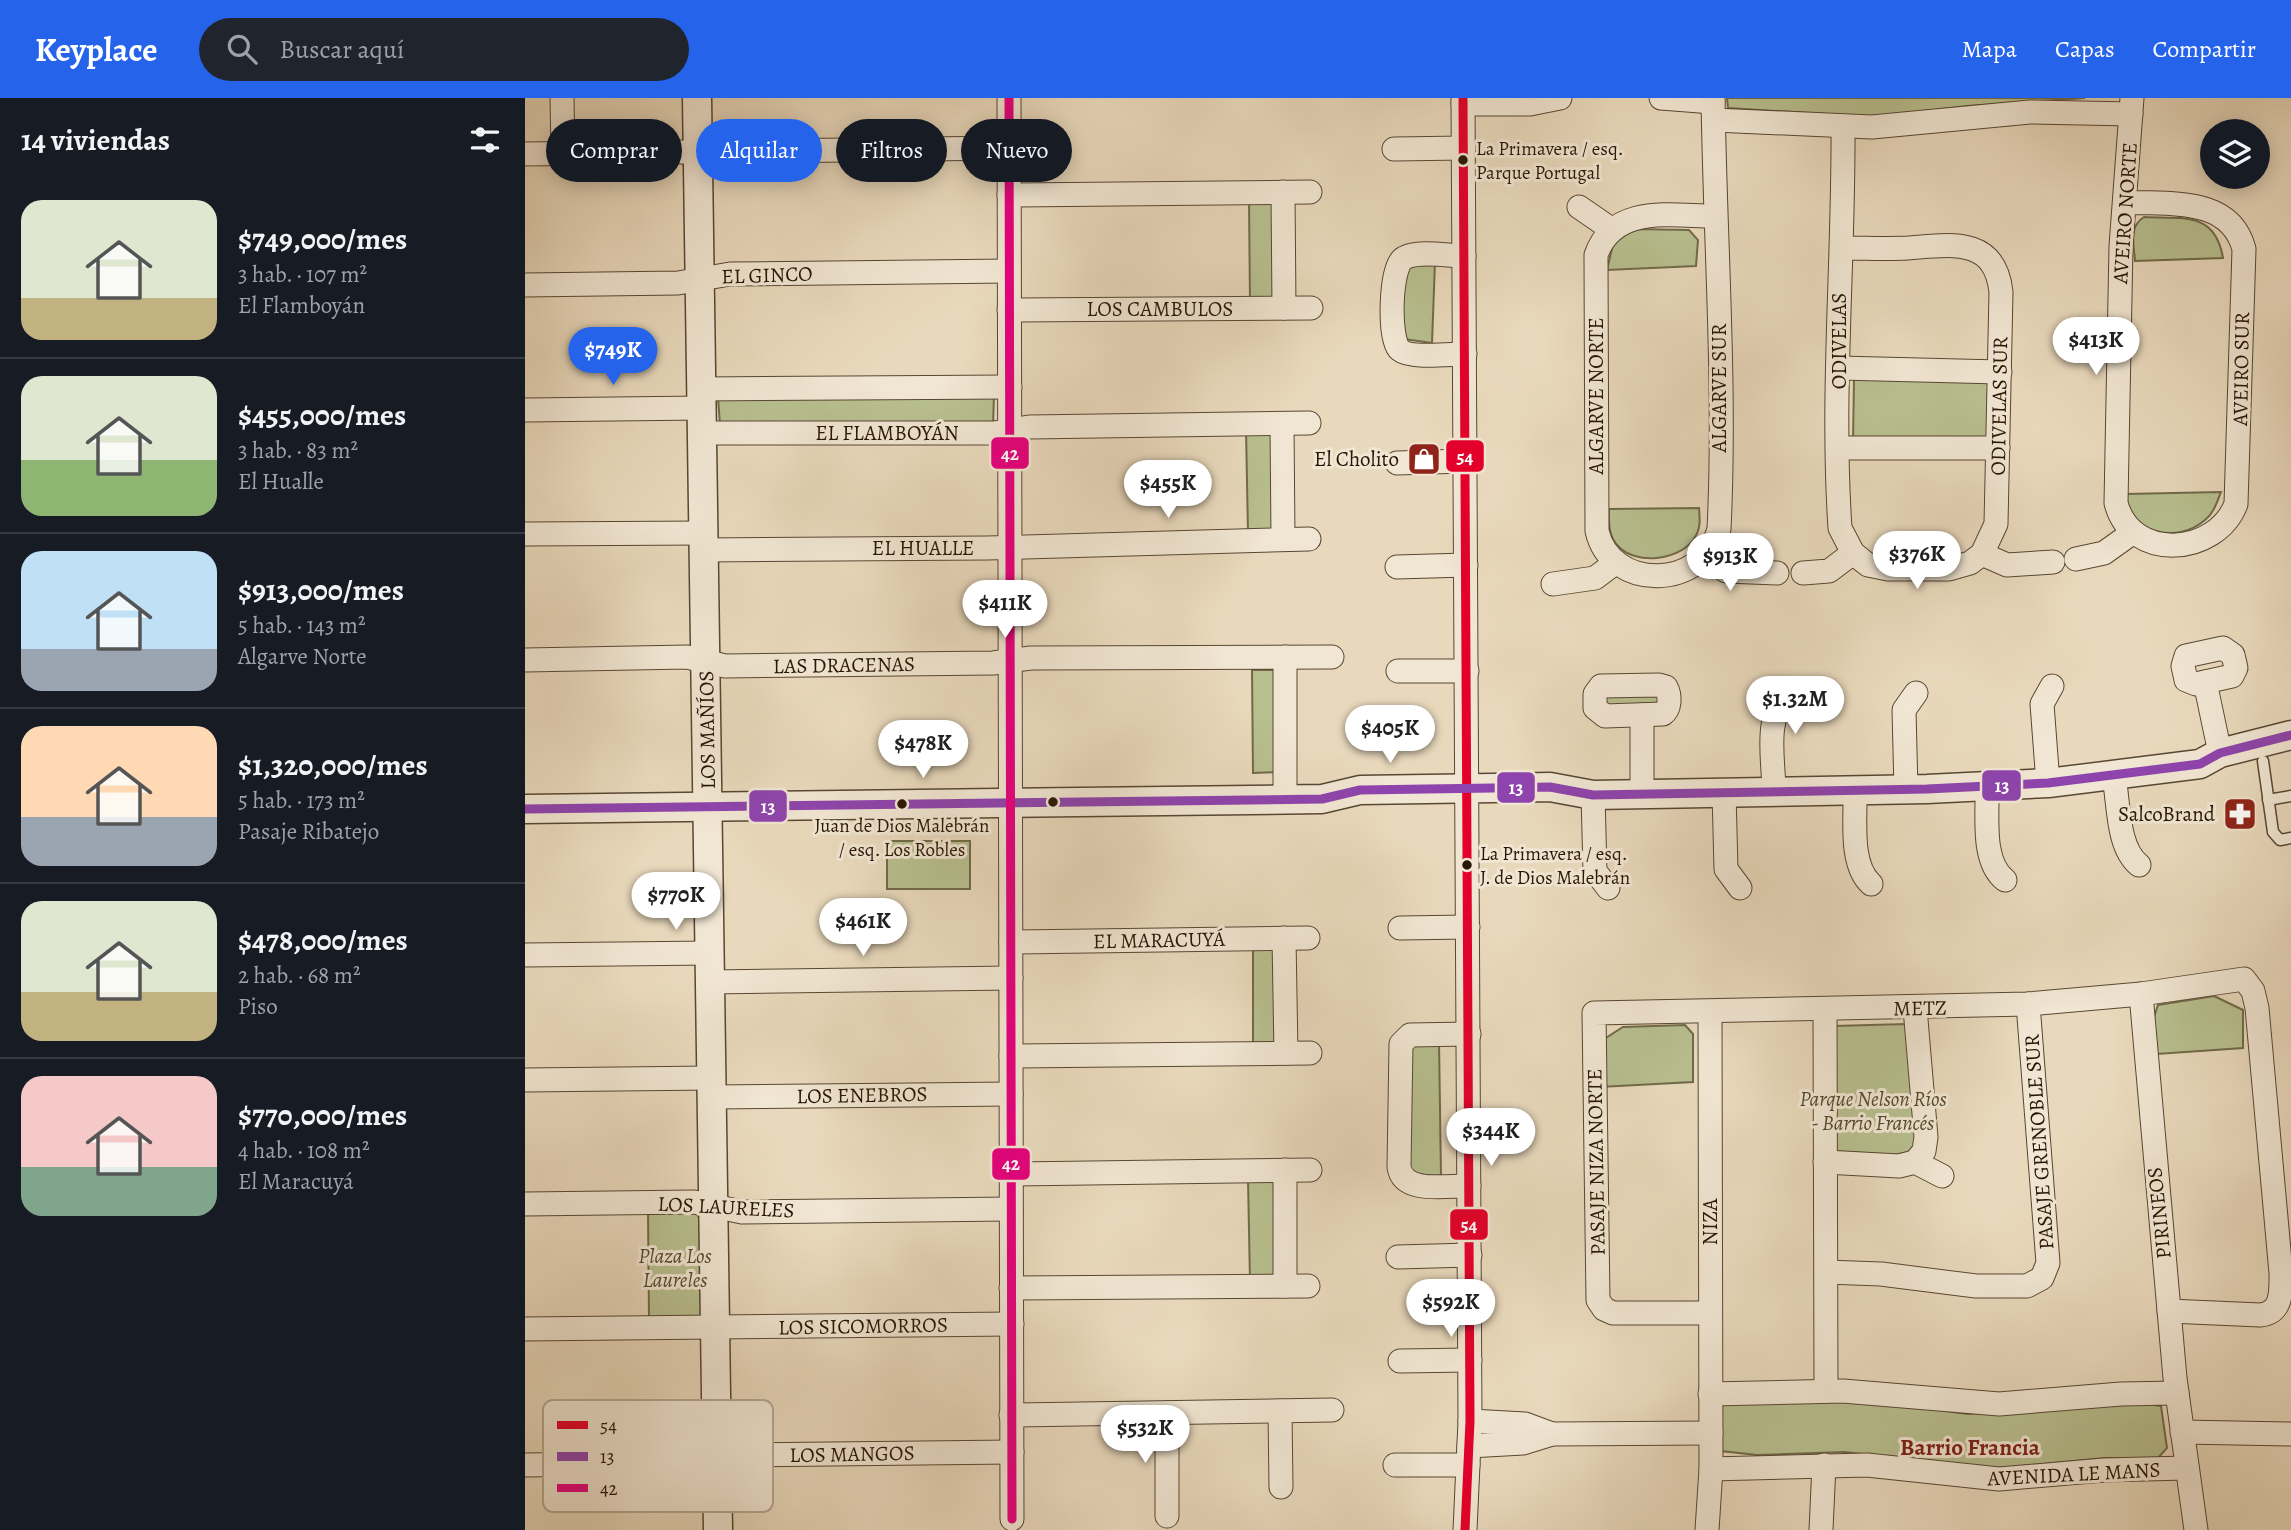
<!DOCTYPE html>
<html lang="es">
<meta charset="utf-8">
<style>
:root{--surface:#171b24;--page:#20242c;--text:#f1f3f6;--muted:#9ea1a6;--line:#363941;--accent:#2563eb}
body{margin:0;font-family:Alegreya,serif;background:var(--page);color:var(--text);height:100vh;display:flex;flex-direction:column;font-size:26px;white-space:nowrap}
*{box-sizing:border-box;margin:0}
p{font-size:23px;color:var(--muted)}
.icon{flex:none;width:38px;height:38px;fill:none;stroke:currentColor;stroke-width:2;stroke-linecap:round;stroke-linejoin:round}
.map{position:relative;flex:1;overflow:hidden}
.details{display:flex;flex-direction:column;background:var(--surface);width:525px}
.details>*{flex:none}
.hud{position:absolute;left:21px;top:21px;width:665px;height:63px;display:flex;gap:14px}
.controls{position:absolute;left:1675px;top:21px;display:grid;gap:14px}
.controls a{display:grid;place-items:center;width:70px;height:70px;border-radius:50%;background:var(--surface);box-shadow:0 4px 18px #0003;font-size:35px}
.price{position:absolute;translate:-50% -60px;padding:0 16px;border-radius:24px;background:#fff;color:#222;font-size:23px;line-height:46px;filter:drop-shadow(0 2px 4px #0008)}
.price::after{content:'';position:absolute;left:50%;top:42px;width:21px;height:16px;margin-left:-10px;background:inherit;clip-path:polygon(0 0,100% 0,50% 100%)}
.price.active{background:var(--accent);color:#fff}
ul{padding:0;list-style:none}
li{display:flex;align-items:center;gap:21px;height:175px;padding:0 21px}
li+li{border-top:2px solid var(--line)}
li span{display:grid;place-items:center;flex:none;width:196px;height:140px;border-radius:21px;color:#555}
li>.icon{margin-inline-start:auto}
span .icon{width:84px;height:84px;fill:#fffc;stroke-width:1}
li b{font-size:30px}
h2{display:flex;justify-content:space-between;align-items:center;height:84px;padding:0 21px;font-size:30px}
.tag{padding:0 24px;border-radius:32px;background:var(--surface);box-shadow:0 4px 18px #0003;font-size:24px;line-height:63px}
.tag.active{background:var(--accent);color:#fff}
header{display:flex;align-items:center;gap:42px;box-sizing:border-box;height:98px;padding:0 35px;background:var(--accent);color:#fff}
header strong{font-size:33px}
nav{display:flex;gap:38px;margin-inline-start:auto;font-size:24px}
.search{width:490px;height:63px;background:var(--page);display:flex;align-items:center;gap:18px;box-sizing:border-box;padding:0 24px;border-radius:38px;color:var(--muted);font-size:26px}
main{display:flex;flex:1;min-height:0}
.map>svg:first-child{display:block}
.green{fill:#b8bf8f;stroke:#706a4a;stroke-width:2}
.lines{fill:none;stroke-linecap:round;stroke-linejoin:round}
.service-casing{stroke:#584732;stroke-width:13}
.minor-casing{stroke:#584732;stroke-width:25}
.tertiary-casing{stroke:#584732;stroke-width:31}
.service{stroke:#f1e6d3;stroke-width:10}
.minor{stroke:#f1e6d3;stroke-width:23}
.tertiary{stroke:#f1e6d3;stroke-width:28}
.bus-1-casing{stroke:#f1e6d3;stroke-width:14}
.bus-2-casing{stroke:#f1e6d3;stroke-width:14}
.bus-3-casing{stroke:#f1e6d3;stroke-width:14}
.bus-1{stroke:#e4002b;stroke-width:9}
.bus-2{stroke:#8e44ad;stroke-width:9}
.bus-3{stroke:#e5007d;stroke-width:9}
.bus-dot{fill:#281604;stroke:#f1e6d3;stroke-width:2.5}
.labels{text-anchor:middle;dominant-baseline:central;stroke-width:6;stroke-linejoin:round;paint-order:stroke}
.bus-label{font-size:19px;fill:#281604;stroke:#f1e6d3;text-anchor:start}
.street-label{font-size:21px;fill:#281604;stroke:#f1e6d3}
.poi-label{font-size:21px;fill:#281604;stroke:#f1e6d3;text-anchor:end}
.park-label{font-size:21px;font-style:italic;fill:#53492e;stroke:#f1e6d3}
.neighbourhood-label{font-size:23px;font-weight:bold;fill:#7a1f14;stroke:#f1e6d3}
.key{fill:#f1e6d3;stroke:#b5a895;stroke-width:2}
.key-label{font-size:19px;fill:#281604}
.line-badge{stroke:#f1e6d3;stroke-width:2.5}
.badge-label{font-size:19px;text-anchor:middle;font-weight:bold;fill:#fff}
</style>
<header>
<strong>Keyplace</strong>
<div class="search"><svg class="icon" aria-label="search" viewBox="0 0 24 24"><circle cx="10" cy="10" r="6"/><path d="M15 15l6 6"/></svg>Buscar aquí</div>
<nav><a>Mapa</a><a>Capas</a><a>Compartir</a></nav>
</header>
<main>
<section class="details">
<h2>14 viviendas<svg class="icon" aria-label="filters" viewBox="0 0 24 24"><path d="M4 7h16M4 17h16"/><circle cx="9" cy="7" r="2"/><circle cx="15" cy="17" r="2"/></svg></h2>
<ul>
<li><span style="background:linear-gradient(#dfe7d0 70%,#c2b280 0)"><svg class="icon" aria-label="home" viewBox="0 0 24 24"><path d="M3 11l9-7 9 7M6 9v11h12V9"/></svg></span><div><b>$749,000/mes</b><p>3 hab. · 107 m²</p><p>El Flamboyán</p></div></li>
<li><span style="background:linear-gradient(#dfe7d0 60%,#8fb573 0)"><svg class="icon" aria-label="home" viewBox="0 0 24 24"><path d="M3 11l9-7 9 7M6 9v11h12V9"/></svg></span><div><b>$455,000/mes</b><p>3 hab. · 83 m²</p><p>El Hualle</p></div></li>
<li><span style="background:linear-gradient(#bfe0f5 70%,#9aa5b1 0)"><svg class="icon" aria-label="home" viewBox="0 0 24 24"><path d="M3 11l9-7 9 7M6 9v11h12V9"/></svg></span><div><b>$913,000/mes</b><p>5 hab. · 143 m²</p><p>Algarve Norte</p></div></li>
<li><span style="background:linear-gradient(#ffd9b3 65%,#9aa5b1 0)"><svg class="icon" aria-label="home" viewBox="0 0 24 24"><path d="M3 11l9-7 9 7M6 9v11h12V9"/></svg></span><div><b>$1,320,000/mes</b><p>5 hab. · 173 m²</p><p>Pasaje Ribatejo</p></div></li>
<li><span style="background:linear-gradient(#dfe7d0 65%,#c2b280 0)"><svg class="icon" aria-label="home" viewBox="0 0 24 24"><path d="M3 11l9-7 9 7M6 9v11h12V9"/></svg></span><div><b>$478,000/mes</b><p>2 hab. · 68 m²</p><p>Piso</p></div></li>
<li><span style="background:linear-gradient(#f6c9c9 65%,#7fa58c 0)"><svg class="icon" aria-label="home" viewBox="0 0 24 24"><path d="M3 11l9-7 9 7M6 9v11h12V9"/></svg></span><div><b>$770,000/mes</b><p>4 hab. · 108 m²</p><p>El Maracuyá</p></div></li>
</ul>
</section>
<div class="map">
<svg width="1766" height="1432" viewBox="0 0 1766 1432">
<rect width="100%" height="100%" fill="#e9d9bc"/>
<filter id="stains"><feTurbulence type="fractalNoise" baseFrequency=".00286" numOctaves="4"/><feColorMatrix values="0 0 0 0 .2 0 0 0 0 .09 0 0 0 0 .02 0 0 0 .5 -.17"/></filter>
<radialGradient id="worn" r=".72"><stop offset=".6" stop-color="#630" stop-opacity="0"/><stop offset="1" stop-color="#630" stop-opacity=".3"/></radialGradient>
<g class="green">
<polygon points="1202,0 1560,0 1443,8 1352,19 1203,10"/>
<polygon points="724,103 752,103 753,205 725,206"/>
<path d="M1619,119C1658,121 1690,113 1698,160L1610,163C1609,147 1603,129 1619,119Z"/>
<polygon points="1109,131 1164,132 1173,142 1171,168 1082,172 1088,146"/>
<polygon points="910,164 907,245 879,241 876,171"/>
<polygon points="1329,280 1467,282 1466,345 1328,344"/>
<polygon points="469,297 468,327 195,327 193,299"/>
<polygon points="721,332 749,332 751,434 723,435"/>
<path d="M1696,394C1692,404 1689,415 1680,422C1651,447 1604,435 1601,396Z"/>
<path d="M1174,410C1175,422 1176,432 1168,442C1153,463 1110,467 1093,448C1083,438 1084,424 1084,411Z"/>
<polygon points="727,572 755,572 756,674 728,675"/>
<polygon points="1135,591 1136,610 1077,611 1077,592"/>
<rect x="362" y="743" width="83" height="48"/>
<polygon points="728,846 752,846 752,946 728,947"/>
<polygon points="1689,898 1718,912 1718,950 1632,956 1629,919 1633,907"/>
<polygon points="1382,926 1394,1038 1388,1053 1370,1057 1305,1053 1309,928"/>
<polygon points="1160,927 1168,936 1168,984 1075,989 1073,945 1098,929"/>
<polygon points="914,943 916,1079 883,1075 882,948"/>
<polygon points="751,1080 753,1183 725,1183 723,1081"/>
<polygon points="123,1113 170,1114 176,1122 177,1218 124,1222"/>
<polygon points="1309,1298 1443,1316 1610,1304 1636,1308 1642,1350 1633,1360 1580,1360 1464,1371 1320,1354 1232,1357 1196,1353 1196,1307 1213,1303"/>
</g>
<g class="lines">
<defs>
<g id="service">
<polyline points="1738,663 1748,734 1755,742 1766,740"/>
<polyline points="1743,702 1766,698"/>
</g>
<g id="minor">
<polyline points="37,0 38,56"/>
<polyline points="484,0 487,1421"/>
<polyline points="938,0 945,1323 940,1432"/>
<polyline points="1136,0 1188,4"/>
<path d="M1188,0C1190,143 1201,288 1194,431C1179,492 1086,494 1072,433L1071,157C1089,106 1146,118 1189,118"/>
<polyline points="938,6 1005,6 1035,0"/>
<polyline points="1189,22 1347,29 1505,14 1606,16"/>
<polyline points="869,51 939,50"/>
<polyline points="0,56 484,50"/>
<polyline points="758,94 759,210"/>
<polyline points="484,97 785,94"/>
<path d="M1601,104C1645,107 1705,98 1719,151L1711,406C1691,458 1606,464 1591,405L1596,148L1607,0"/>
<polyline points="1054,109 1086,131"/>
<path d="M1318,150C1340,150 1362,151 1383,150C1425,147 1470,138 1476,194L1471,426L1457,456L1445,465L1424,471H1363L1343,467L1328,455L1315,430C1306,296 1319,162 1318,28"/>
<path d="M939,158C923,158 894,152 879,160C865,167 863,242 875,252C886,261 925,256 940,256"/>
<polyline points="0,187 153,185 205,176 484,173"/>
<polyline points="484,212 786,210"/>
<polyline points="1314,270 1475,274"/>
<polyline points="177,291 485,289"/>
<polyline points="0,312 177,310"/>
<polyline points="757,326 758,441"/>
<polyline points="178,335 469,335 504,329 784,325"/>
<polyline points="1314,350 1473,350"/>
<polyline points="872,365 941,363"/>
<polyline points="0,436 179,435"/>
<polyline points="179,452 462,450 784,441"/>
<polyline points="1457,456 1482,467 1528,464"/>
<polyline points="1181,459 1201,473 1252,475"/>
<polyline points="1551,461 1579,455 1607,435"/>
<polyline points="872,469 941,467"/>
<polyline points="1278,475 1304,473 1328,455"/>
<polyline points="1028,486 1070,480 1090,465"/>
<polygon points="1698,550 1708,557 1711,570 1707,578 1671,586 1661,582 1658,568 1661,558"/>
<polyline points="760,559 760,701"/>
<polyline points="0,562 162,559 200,568 468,565 506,560 807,559"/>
<polyline points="873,573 942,573"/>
<polyline points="1680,584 1695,655"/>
<path d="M1134,587L1141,589C1146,598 1145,611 1138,616L1080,618L1070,610V596L1076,588Z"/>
<polyline points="1117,617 1117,696"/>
<path d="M1589,679C1594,706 1592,749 1614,767"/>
<polyline points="1523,685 1517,606 1527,588"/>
<path d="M1462,689C1463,717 1456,763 1480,782"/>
<path d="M1330,692C1331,720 1324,766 1346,786"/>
<polyline points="1381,692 1379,612 1391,595"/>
<path d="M1249,694C1249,665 1239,621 1261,599"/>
<polyline points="1199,695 1201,771 1215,790"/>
<polyline points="1068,697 1070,773 1083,790"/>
<polyline points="875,830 943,829"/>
<polyline points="759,840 761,955"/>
<polyline points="486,844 783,840"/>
<polyline points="0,857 185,855"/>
<polyline points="185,884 486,880"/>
<polyline points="1616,896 1650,1280 1671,1432"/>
<polyline points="1300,912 1301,1293"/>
<path d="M944,936L885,937L876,946L874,1069C878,1097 924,1087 944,1088"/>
<polyline points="486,958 785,955"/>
<polyline points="0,982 187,980"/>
<polyline points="187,999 486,996"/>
<polyline points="1300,1064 1374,1068 1390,1064 1417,1078"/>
<polyline points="1390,1064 1399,1053 1401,1039 1390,910"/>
<polyline points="760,1072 760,1188"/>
<polyline points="486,1076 785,1072"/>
<polyline points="0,1106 169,1104 217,1114 486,1111"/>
<polyline points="873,1159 945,1157"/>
<polyline points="1301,1174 1356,1176 1451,1188 1502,1188 1517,1180 1523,1165 1503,906"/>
<polyline points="486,1190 783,1188"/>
<path d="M1185,1215H1088L1079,1211L1073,1202L1069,915L1503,906L1616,896L1719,881L1728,893L1732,910L1756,1175C1756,1192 1758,1215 1735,1217L1644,1213"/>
<polyline points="0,1231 487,1226"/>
<polyline points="875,1263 945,1262"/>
<polyline points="1185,1296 1318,1293 1474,1306 1596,1296 1652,1295"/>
<polyline points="755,1313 756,1389"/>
<polyline points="642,1315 642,1418"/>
<polyline points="486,1317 807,1312"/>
<polyline points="945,1323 1000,1326 1027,1336"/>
<polyline points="1657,1334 1766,1336"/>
<polyline points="944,1348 998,1345 1027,1336 1186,1335"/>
<polyline points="0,1367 158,1365 220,1357 487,1354"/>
<polyline points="870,1367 943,1367"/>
<polyline points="1186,1371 1342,1367 1474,1381 1579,1372 1662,1370"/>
<polyline points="1182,1432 1186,1371 1185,914"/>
<polyline points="1296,1432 1299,1367"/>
</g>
<g id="tertiary">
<polyline points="172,0 193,1432"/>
<polyline points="0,711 797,701 835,692 1025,689 1068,697 1402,691 1523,685 1675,666 1695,655 1766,637"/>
</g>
</defs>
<use href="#service" class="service-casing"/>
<use href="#minor" class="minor-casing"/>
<use href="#tertiary" class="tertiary-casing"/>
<use href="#service" class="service"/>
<use href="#minor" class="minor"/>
<use href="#tertiary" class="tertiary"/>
<defs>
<polyline id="bus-1" points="938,0 945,1323 940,1432"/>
<polyline id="bus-2" points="0,711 797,701 835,692 1025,689 1068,697 1402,691 1523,685 1675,666 1695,655 1766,637"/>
<polyline id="bus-3" points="484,0 487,1421"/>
</defs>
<use href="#bus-1" class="bus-1-casing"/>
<use href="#bus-2" class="bus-2-casing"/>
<use href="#bus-3" class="bus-3-casing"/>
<use href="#bus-1" class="bus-1"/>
<use href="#bus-2" class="bus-2"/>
<use href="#bus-3" class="bus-3"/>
</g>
<defs>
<symbol id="shop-square" viewBox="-11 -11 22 22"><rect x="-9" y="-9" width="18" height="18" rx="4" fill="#8f2418" stroke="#f1e6d3"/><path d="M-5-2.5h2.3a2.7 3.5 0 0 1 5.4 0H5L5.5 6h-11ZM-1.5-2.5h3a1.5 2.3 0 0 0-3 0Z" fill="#fff"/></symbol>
<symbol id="pharmacy-square" viewBox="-11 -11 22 22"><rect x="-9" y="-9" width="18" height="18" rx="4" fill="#8f2418" stroke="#f1e6d3"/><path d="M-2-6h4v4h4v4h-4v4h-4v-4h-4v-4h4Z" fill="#fff"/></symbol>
</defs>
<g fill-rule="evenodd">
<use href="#shop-square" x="880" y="342" width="38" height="38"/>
<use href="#pharmacy-square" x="1696" y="697" width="38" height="38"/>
</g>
<g class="bus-dot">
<circle cx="938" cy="62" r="6"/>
<circle cx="528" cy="704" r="6"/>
<circle cx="377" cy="706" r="6"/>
<circle cx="942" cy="767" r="6"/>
</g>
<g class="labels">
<g class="bus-label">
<text x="951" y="51">La Primavera / esq.<tspan x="951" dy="24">Parque Portugal</tspan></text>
<text x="377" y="728" text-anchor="middle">Juan de Dios Malebrán<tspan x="377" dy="24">/ esq. Los Robles</tspan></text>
<text x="955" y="756">La Primavera / esq.<tspan x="955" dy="24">J. de Dios Malebrán</tspan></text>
</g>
<g class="street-label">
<text transform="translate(1600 115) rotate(-86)">AVEIRO NORTE</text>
<text transform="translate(242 177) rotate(-2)">EL GINCO</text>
<text x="635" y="211">LOS CAMBULOS</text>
<text transform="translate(1314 243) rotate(-90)">ODIVELAS</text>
<text transform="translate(1716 271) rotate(-89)">AVEIRO SUR</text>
<text transform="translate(1194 290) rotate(-90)">ALGARVE SUR</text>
<text transform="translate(1071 298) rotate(-90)">ALGARVE NORTE</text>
<text transform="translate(1474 308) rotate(-89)">ODIVELAS SUR</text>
<text x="362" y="335">EL FLAMBOYÁN</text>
<text x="398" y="450">EL HUALLE</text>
<text transform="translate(319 567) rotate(-1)">LAS DRACENAS</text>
<text transform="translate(182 632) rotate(-91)">LOS MAÑÍOS</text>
<text transform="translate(634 842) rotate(-1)">EL MARACUYÁ</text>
<text transform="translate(1395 910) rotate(-1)">METZ</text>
<text transform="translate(337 997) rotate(-1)">LOS ENEBROS</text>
<text transform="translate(1514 1044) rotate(-94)">PASAJE GRENOBLE SUR</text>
<text transform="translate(1071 1064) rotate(-91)">PASAJE NIZA NORTE</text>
<text transform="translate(201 1109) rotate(3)">LOS LAURELES</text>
<text transform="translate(1634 1115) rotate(-96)">PIRINEOS</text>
<text transform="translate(1185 1124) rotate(-90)">NIZA</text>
<text transform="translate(338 1228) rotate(-1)">LOS SICOMORROS</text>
<text transform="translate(327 1356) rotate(-1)">LOS MANGOS</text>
<text transform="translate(1549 1376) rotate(-3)">AVENIDA LE MANS</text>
</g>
<g class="poi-label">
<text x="874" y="361">El Cholito</text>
<text x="1690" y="716">SalcoBrand</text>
</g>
<g class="park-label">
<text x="1348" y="1001">Parque Nelson Ríos<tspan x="1348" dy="24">- Barrio Francés</tspan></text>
<text x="150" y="1158">Plaza Los<tspan x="150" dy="24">Laureles</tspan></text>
</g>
<g class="neighbourhood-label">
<text x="1445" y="1349">Barrio Francia</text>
</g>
</g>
<rect x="18" y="1302" width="230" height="112" rx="10" class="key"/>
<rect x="32" y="1323" width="31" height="8" fill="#e4002b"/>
<rect x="32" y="1354" width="31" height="9" fill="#8e44ad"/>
<rect x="32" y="1386" width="31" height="8" fill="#e5007d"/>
<g class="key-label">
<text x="75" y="1334">54</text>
<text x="75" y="1365">13</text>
<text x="75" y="1397">42</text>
</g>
<g class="line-badge">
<rect x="465" y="338" width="40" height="34" rx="7" fill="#e5007d"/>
<rect x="920" y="341" width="40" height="34" rx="7" fill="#e4002b"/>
<rect x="1456" y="671" width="41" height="33" rx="7" fill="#8e44ad"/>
<rect x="971" y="673" width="40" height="33" rx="7" fill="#8e44ad"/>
<rect x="223" y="691" width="40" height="34" rx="7" fill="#8e44ad"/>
<rect x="466" y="1049" width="40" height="34" rx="7" fill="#e5007d"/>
<rect x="924" y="1110" width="40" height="33" rx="7" fill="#e4002b"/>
</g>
<g class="badge-label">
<text x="485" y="362">42</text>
<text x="940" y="365">54</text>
<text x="1477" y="694">13</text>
<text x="991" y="696">13</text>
<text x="243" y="715">13</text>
<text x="486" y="1072">42</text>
<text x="944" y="1133">54</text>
</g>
<rect width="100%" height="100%" filter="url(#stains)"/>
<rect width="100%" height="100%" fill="url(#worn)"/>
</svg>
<div class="controls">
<a><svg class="icon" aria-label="layers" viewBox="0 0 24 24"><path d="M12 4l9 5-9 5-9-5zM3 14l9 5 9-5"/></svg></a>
</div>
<b class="price" style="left:1571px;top:279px">$413K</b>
<b class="price active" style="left:88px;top:289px">$749K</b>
<b class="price" style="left:643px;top:422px">$455K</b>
<b class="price" style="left:1392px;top:493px">$376K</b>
<b class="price" style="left:1205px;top:495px">$913K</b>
<b class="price" style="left:480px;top:542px">$411K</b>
<b class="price" style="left:1270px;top:638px">$1.32M</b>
<b class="price" style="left:865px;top:667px">$405K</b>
<b class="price" style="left:398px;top:682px">$478K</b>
<b class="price" style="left:151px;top:834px">$770K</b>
<b class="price" style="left:338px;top:860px">$461K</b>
<b class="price" style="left:966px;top:1070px">$344K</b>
<b class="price" style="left:926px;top:1241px">$592K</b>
<b class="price" style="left:620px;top:1367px">$532K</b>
<div class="hud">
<a class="tag">Comprar</a>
<a class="tag active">Alquilar</a>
<a class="tag">Filtros</a>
<a class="tag">Nuevo</a>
</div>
</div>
</main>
